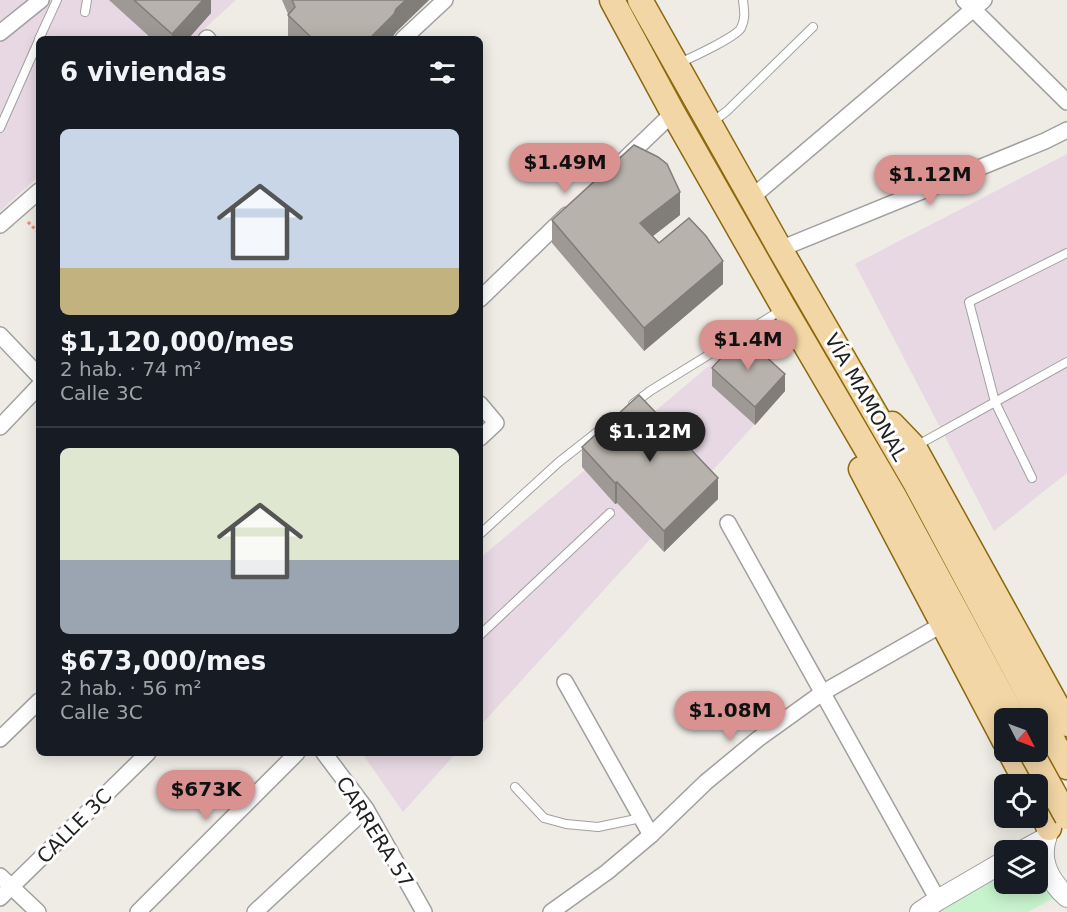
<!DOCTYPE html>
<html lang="es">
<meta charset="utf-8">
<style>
:root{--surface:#171b24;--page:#20242c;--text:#f1f3f6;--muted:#9ea1a6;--line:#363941;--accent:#d99290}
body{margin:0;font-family:"DejaVu Sans",sans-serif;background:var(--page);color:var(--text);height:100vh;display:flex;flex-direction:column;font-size:22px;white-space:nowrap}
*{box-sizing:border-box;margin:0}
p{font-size:20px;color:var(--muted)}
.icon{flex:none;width:33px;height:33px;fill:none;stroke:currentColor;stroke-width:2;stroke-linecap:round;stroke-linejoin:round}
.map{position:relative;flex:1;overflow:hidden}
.side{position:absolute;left:36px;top:36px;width:447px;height:720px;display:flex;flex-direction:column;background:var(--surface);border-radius:9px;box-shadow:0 3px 15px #0003}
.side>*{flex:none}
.needle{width:39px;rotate:132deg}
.controls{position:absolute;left:994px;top:708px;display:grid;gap:12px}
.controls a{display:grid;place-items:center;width:54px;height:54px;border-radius:9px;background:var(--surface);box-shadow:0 3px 15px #0003;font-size:30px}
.price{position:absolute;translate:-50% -51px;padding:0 14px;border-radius:21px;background:var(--accent);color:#111;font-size:20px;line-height:39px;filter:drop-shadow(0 2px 3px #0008)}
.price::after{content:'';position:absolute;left:50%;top:36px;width:18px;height:14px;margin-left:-9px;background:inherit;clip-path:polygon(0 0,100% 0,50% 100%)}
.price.on{background:#222;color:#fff}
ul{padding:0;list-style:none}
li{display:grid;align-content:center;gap:12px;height:318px;padding:0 24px}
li+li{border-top:2px solid var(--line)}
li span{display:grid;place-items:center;height:186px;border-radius:9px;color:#555}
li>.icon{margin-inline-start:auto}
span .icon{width:108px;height:108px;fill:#fffc;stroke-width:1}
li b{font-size:26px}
h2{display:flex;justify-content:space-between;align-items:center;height:72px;padding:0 24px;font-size:26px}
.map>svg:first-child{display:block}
.industrial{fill:#e7d8e3}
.park{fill:#c7f4cd}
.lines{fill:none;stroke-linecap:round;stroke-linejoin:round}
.service-casing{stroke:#a0a0a0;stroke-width:10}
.minor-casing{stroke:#a0a0a0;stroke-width:18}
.tertiary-casing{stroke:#a0a0a0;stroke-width:22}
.primary-casing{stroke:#8b690e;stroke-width:27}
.path{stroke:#ed8b79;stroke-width:3;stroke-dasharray:3 3;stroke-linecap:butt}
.service{stroke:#fff;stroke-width:8}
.minor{stroke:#fff;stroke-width:15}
.tertiary{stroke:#fff;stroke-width:20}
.primary{stroke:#f3d6a6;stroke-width:24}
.primary-bridge-casing{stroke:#8b690e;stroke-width:27;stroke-linecap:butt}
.primary-bridge{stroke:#f3d6a6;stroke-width:24}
.wall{fill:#9e9994}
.shaded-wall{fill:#817d78}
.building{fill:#b8b2ac;stroke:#817d78;stroke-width:1.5}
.labels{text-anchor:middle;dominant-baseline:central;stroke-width:6;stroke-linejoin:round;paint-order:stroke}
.street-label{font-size:20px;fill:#1f1f1f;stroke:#fff}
</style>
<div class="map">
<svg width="1067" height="912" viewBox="0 0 1067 912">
<rect width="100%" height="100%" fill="#efece6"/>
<g class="industrial">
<polygon points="0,0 236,0 193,39 39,39 39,176 0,211"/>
<polygon points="1067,154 1067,473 994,531 855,264"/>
<polygon points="759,324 785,391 480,726 480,558"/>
<polygon points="362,753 456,753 403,812"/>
</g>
<polygon class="park" points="1038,856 1059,895 1028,912 933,912 1005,868 1005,884 1038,884"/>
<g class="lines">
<defs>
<g id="service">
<polyline points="85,12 87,0"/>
<polyline points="39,39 57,0"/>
<path d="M679,63C691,58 736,37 741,28C746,18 744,10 743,0"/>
<polyline points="711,123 727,111 813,27"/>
<polyline points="0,128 39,40"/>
<polyline points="633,404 650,391 783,309"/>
<polyline points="916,446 1067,362"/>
<polyline points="1032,478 995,402 969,302 1067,253"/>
<polyline points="480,534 559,462 610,422"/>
<polyline points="480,635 610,513"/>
<polyline points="515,787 544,818 566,824 598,827 641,818"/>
</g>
<g id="minor">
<polyline points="964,0 1067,102"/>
<polyline points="0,33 41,0"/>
<polyline points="206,39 207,38 208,39"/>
<polyline points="403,39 445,0"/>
<polyline points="623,161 673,113"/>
<polyline points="751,198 984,0"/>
<polyline points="0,225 39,191"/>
<polyline points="780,249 1045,141 1067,130"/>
<polyline points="480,299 567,215"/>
<polyline points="0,335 39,376"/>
<polyline points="480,404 496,423 480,438"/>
<polyline points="0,427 39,386"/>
<polyline points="728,523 938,900"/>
<polyline points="565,682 651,835"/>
<polyline points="0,739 39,701"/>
<polyline points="324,753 366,809 424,912"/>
<polyline points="0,876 38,912"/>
<polyline points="0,898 148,753"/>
<polyline points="138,912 297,753"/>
<polyline points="255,912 366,809"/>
<polyline points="551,912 607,872 651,835 706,782 758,739 822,693 943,624"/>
</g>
<g id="tertiary">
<path d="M1056,817C1036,848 1041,873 1067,897"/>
<polyline points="1024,850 1046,838"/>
<polyline points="920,912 938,900 1005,861"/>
</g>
<g id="primary">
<polyline points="612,0 673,113 784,308 894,496 1014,718"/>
<polyline points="640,0 780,249 916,484 1067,767"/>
<polyline points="892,424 914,447 1067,724"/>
<polyline points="861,469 1005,742"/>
<polyline points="1010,752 1027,784"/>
<polyline points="1038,805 1049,828"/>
</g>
</defs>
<use href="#service" class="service-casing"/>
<use href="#minor" class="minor-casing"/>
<use href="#tertiary" class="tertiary-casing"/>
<use href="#primary" class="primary-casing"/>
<polyline class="path" points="28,222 39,233"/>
<use href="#service" class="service"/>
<use href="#minor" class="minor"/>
<use href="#tertiary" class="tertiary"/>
<use href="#primary" class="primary"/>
<defs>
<polyline id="primary-bridge" points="1031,752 1067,817"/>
</defs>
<use href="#primary-bridge" class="primary-bridge-casing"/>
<use href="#primary-bridge" class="primary-bridge"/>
</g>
<g class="wall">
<polygon points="109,0 211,0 211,13 188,39 152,39"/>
<polygon points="282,0 429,0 396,32 391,39 289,39 288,38 288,14"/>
<polygon points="680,215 653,236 659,243 723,284 644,351 552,243 552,220"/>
<polygon points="712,368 785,391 755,425 712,386"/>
<polygon points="582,447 718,499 664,552 617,503 615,504 582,467"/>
</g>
<g class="shaded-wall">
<polygon points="203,0 211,0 211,13 188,39 172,39 172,34"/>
<polygon points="406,0 429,0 396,32 391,39 369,39 396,9"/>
<polygon points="680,192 680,215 640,246 640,223"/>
<polygon points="723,261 723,284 644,351 644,328"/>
<polygon points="785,374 785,391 755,425 755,407"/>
<polygon points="718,478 718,499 664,552 664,531"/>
<polygon points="617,482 617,503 615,504 615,483"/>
</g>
<g class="building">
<polygon points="134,0 203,0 172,34"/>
<polygon points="292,0 406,0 396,9 394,14 369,39 313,39 288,15 295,7"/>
<polygon points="634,145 658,157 667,164 680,192 640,223 659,243 689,218 706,236 723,261 644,328 552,220"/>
<polygon points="742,335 785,374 755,407 712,368"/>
<polygon points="639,395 718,478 664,531 617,482 615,483 582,447"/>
</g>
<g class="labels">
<g class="street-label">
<text transform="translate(866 397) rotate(60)">VÍA MAMONAL</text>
<text transform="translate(74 826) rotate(-45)">CALLE 3C</text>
<text transform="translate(375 832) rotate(58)">CARRERA 57</text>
</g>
</g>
</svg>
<div class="controls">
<a><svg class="needle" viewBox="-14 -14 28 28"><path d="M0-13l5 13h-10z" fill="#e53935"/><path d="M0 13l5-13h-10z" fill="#9ea1a6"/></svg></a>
<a><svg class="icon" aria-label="locate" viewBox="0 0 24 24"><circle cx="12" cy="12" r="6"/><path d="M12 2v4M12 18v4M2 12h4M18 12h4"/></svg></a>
<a><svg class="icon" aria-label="layers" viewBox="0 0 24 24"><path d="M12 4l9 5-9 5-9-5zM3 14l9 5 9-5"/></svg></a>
</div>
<b class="price" style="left:565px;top:194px">$1.49M</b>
<b class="price" style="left:930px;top:206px">$1.12M</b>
<b class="price" style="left:748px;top:371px">$1.4M</b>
<b class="price on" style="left:650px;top:463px">$1.12M</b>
<b class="price" style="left:730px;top:742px">$1.08M</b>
<b class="price" style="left:206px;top:821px">$673K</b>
<section class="side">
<h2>6 viviendas<svg class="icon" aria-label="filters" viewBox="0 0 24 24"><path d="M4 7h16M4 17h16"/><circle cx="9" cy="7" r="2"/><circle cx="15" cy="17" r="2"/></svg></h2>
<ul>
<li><span style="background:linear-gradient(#c9d6e8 75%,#c2b280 0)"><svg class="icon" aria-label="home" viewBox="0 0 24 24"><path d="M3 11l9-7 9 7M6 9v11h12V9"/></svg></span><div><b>$1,120,000/mes</b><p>2 hab. · 74 m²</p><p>Calle 3C</p></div></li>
<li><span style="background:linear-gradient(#dfe7d0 60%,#9aa5b1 0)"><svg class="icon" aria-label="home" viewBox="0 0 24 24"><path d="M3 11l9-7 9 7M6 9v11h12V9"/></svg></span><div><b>$673,000/mes</b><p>2 hab. · 56 m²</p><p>Calle 3C</p></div></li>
</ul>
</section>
</div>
